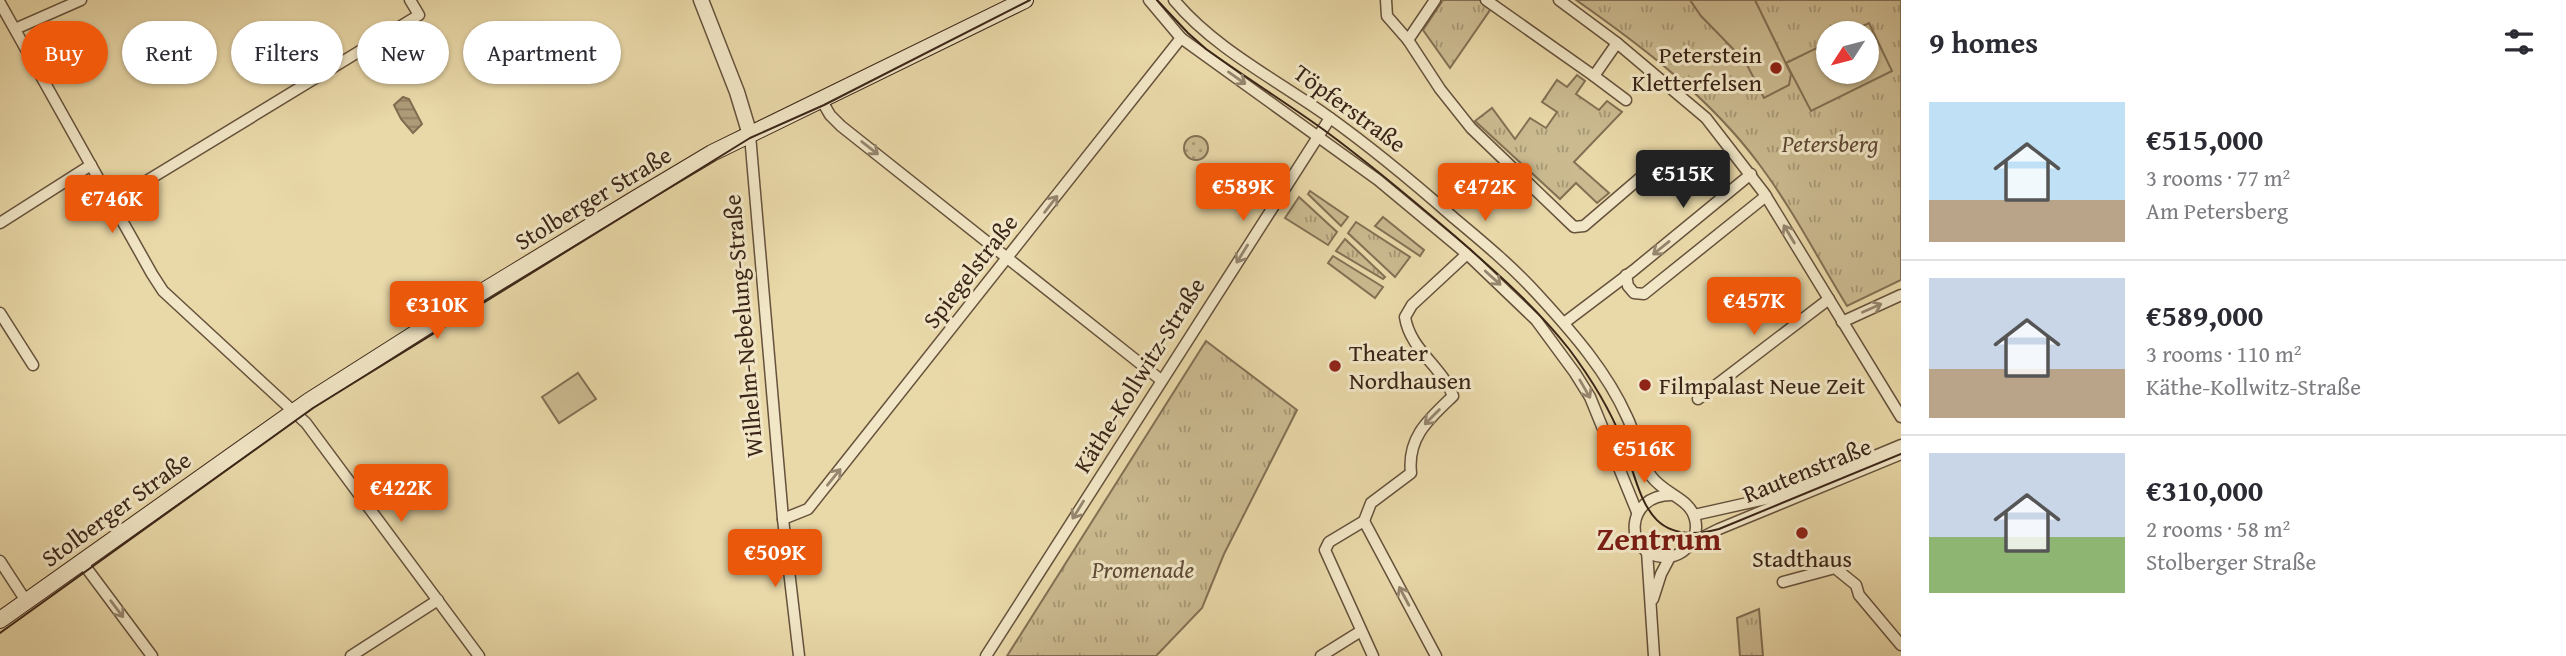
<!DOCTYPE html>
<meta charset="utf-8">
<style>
:root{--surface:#fff;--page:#f2f2f3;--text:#2b2b33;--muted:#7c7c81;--line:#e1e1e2;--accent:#ea580c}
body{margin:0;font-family:"Gentium Book Plus",serif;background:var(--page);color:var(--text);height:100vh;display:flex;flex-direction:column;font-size:26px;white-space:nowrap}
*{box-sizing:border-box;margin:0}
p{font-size:23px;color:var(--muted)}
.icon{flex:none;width:38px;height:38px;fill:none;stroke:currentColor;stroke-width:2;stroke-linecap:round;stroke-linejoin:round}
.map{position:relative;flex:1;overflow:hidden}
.panel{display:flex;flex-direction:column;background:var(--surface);width:665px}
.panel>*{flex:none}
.top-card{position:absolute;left:21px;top:21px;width:665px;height:63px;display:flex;gap:14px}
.needle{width:46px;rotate:234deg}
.tools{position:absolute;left:1816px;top:21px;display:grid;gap:14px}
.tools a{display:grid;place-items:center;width:63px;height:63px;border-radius:50%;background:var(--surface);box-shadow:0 2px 5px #0004;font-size:35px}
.price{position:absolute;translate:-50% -60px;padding:0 16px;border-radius:7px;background:var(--accent);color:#fff;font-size:23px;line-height:46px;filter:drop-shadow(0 2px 4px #0008)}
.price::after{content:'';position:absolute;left:50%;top:42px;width:21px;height:16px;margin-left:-10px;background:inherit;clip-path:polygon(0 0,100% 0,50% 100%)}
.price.current{background:#222;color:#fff}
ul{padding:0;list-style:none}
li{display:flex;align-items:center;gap:21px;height:175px;padding:0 28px}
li+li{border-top:2px solid var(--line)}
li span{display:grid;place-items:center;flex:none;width:196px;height:140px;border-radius:0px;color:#555}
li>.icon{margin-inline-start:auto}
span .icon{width:84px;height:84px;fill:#fffc;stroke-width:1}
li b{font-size:30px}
h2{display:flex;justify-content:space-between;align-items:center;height:84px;padding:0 28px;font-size:30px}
.chip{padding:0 24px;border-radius:32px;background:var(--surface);box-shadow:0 2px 5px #0004;font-size:24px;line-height:63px}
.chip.current{background:var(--accent);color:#fff}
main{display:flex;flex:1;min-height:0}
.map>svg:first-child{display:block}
.grass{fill:url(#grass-tufts);stroke:#837054;stroke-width:2;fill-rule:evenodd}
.garden{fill:url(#garden-dots);stroke:#837054;stroke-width:2}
.pitch{fill:#cbba90;stroke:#837054;stroke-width:2}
.water{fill:url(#water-rules);stroke:#806c51;stroke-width:2}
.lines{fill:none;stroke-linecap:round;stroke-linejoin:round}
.minor-casing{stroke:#66523c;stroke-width:13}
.tertiary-casing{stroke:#66523c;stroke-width:17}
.secondary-casing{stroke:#3b2518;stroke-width:18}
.minor{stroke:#f1e6c6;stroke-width:10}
.tertiary{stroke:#f1e6c6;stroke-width:14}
.secondary{stroke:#f1e6c6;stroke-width:16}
.tram{stroke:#3b2518;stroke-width:2}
.oneway{stroke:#96866f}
.poi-dot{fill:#8f2418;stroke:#f1e6c6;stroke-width:2.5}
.labels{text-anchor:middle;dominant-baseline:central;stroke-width:6;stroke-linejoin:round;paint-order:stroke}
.poi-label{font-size:24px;fill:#3b2518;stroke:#f1e6c6;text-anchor:start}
.street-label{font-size:24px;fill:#3b2518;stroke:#f1e6c6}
.park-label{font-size:24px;font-style:italic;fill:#5f4a36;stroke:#f1e6c6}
.district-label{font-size:32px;font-weight:bold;fill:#7a1f14;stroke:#f1e6c6}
</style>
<main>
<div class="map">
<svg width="1901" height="656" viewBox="0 0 1901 656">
<defs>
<pattern id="grass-tufts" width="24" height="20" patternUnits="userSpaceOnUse" patternTransform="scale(1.75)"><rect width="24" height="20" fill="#cbba90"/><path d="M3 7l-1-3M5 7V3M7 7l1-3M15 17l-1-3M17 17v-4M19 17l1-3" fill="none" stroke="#a69775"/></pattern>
<pattern id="garden-dots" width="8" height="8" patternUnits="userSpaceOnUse" patternTransform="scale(1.75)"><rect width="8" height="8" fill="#cbba90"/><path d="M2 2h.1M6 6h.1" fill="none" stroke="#a69775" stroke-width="1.8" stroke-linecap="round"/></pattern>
<pattern id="water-rules" width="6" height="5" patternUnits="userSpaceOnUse" patternTransform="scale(1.75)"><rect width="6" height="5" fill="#ae9b77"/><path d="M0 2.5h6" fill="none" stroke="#8f7e61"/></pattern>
</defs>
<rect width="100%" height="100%" fill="#e9d8a8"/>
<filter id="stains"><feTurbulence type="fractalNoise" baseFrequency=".00286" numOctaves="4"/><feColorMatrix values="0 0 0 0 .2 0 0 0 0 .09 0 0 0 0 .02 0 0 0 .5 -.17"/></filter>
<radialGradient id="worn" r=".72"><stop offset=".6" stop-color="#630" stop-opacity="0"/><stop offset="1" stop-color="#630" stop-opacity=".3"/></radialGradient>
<g class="grass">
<polygon points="1443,0 1497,0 1450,68 1423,30"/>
<path d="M1576,0H1901V280L1847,306C1818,259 1792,208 1759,164C1710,98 1643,47 1576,0ZM1829,33H1867V72H1829Z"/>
<polygon points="1577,75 1585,81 1576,94 1599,110 1607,101 1622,112 1574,162 1609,193 1597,203 1576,183 1560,199 1475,121 1492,108 1515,139 1530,118 1546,128 1557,112 1542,102 1557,80 1567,87"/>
<polygon points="1310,191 1348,217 1341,226 1308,194"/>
<polygon points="1299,197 1337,232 1328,245 1285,218"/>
<polygon points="1383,217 1424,250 1420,256 1375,226"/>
<polygon points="1356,222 1410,257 1395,277 1348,233"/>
<polygon points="1345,239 1385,277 1383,279 1336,251"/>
<polygon points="1333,256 1383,287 1375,298 1328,263"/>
<polygon points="1206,341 1297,410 1224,554 1202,608 1156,656 1007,656"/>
<polygon points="1759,609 1763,656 1740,656 1737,618"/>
</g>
<circle class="garden" cx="1196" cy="148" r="12"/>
<g class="pitch">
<polygon points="1690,0 1755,0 1791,74 1789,85 1764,98 1745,61 1701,16"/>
<polygon points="1869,23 1892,71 1811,111 1786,63 1829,42 1829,72 1867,72 1867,33 1848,33"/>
<polygon points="578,373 596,399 559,423 542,397"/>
</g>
<polygon class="water" points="403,97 409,99 422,124 413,133 401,119 394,105"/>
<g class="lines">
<defs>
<g id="minor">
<polyline points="1149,0 1181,38 1378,180 1467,254 1536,320 1575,373 1590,397 1637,512"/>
<path d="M1174,0C1214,48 1275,79 1326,115C1371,147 1413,182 1454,218C1484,243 1514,268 1540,297C1573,333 1607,372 1627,417C1636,435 1639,459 1651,476C1665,495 1690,498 1695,519C1700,539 1684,558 1663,557C1623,554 1625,495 1671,495"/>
<polyline points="1386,0 1387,16 1408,40 1440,89 1471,128 1574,227 1584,226 1640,178 1665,164"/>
<polyline points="1486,0 1594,76 1617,43"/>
<polyline points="1559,0 1617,43 1706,118 1764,193 1901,417"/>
<polyline points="0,3 152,274 163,291 306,423 479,656"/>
<polyline points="15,29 81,0"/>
<polyline points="1408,40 1435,0"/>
<polyline points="1594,76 1626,100"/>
<polyline points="822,101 830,115 841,126 1161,380"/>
<polyline points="750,135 783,519 799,656"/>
<polyline points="112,202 419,15 410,0"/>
<polyline points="0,223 91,165"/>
<polyline points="1626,275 1628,286 1634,293 1644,294 1766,196"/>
<polyline points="0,313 33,365"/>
<polyline points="1842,322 1901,295"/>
<polyline points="1564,323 1634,270 1751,174"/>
<polyline points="1698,399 1829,299"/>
<polyline points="1694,515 1779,496 1901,445"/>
<polyline points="783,519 808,509 1181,38"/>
<path d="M1364,521L1371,503L1411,473C1407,437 1429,419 1453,396C1442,366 1410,350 1405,317L1412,305L1467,254"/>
<polyline points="1691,543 1719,529 1901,454"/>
<polyline points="1647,551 1654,656"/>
<polyline points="0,561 26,601"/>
<polyline points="82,562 152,656"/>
<polyline points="1783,582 1835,568 1856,585 1859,595 1901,645"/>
<polyline points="1653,599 1661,574 1670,557"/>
<polyline points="351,656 438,600"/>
<polyline points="986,656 1330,118"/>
<polyline points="1321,656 1361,631"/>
<polyline points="1373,656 1325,550 1329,542 1364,521 1436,656"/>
</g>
<polyline id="tertiary" points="701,0 737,92 750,135"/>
<polyline id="secondary" points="0,620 309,401 449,312 635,199 712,153 1025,0"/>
</defs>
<use href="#minor" class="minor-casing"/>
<use href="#tertiary" class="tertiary-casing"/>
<use href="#secondary" class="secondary-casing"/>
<use href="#minor" class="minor"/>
<use href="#tertiary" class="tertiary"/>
<use href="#secondary" class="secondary"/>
<g class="tram">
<path d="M1157,0L1188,33L1206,49C1245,77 1285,102 1324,130C1370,164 1413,200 1456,237C1496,272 1536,307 1569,349C1590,377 1609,407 1622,440C1642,492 1644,549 1719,529L1901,454"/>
<polyline points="0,633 313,408 750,138 824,105 1030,0"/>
</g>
</g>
<defs><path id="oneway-shaft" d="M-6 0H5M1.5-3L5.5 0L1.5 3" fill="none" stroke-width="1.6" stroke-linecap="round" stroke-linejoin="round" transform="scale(1.75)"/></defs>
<g class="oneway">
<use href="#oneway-shaft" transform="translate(1237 78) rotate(35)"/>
<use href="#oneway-shaft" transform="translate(870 148) rotate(38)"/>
<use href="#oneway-shaft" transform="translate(1051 204) rotate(-52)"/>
<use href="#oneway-shaft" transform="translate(1789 234) rotate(-121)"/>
<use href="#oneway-shaft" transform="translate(1661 248) rotate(141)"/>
<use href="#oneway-shaft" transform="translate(1242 254) rotate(122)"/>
<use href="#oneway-shaft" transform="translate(1493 278) rotate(42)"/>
<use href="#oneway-shaft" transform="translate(1872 308) rotate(-24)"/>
<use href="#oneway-shaft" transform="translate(1585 389) rotate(60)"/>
<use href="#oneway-shaft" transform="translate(1432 417) rotate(135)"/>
<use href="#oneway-shaft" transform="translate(834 477) rotate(-51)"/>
<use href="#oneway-shaft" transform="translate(1078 510) rotate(122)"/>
<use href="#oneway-shaft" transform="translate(1404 596) rotate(-118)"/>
<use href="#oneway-shaft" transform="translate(117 609) rotate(53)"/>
</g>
<g class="poi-dot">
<circle cx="1776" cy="68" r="7"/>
<circle cx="1335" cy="366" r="7"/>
<circle cx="1645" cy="385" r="7"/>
<circle cx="1802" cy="533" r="7"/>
</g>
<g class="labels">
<g class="poi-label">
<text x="1762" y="54" text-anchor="end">Peterstein<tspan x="1762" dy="28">Kletterfelsen</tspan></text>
<text x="1349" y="352">Theater<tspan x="1349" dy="28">Nordhausen</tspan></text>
<text x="1659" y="385">Filmpalast Neue Zeit</text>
<text x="1802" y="558" text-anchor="middle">Stadthaus</text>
</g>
<g class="street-label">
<text transform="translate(1350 108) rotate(36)">Töpferstraße</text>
<text transform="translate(593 198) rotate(-31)">Stolberger Straße</text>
<text transform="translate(970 271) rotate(-52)">Spiegelstraße</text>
<text transform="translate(743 326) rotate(-95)">Wilhelm-Nebelung-Straße</text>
<text transform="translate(1139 375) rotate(-58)">Käthe-Kollwitz-Straße</text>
<text transform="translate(1807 470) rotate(-22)">Rautenstraße</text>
<text transform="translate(116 509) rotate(-36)">Stolberger Straße</text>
</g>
<g class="park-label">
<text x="1830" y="143">Petersberg</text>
<text x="1143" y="569">Promenade</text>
</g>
<g class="district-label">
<text x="1659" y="538">Zentrum</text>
</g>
</g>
<rect width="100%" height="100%" filter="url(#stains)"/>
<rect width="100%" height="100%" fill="url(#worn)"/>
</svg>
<div class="tools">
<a><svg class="needle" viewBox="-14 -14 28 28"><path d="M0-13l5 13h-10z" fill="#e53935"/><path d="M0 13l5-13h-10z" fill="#7c7c81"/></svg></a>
</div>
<b class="price current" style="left:1683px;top:210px">€515K</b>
<b class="price" style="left:1243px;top:223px">€589K</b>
<b class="price" style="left:1485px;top:223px">€472K</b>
<b class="price" style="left:112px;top:235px">€746K</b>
<b class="price" style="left:1754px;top:337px">€457K</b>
<b class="price" style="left:437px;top:341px">€310K</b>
<b class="price" style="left:1644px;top:485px">€516K</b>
<b class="price" style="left:401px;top:524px">€422K</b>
<b class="price" style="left:775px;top:589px">€509K</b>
<div class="top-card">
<a class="chip current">Buy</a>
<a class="chip">Rent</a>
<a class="chip">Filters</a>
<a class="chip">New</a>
<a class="chip">Apartment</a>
</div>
</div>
<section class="panel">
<h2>9 homes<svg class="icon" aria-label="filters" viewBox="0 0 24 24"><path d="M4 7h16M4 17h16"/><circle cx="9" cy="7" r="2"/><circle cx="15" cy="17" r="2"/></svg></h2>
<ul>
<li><span style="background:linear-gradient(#bfe0f5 70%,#b9a48a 0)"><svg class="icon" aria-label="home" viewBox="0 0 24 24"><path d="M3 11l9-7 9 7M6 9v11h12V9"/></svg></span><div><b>€515,000</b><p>3 rooms · 77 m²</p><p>Am Petersberg</p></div></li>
<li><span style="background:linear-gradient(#c9d6e8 65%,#b9a48a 0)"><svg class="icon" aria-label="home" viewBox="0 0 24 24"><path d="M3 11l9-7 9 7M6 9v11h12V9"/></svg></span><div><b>€589,000</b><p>3 rooms · 110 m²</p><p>Käthe-Kollwitz-Straße</p></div></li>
<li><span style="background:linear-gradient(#c9d6e8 60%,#8fb573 0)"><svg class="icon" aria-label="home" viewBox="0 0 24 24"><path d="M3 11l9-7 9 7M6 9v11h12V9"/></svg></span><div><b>€310,000</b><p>2 rooms · 58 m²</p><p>Stolberger Straße</p></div></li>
</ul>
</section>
</main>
